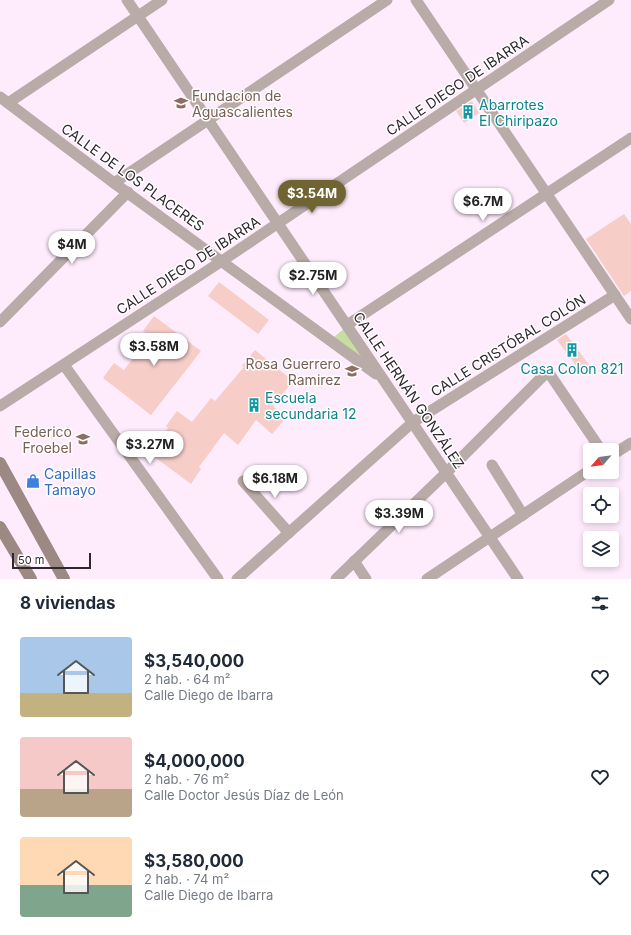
<!DOCTYPE html>
<html lang="es">
<meta charset="utf-8">
<style>
:root{--surface:#fff;--page:#f6f6f7;--text:#1f2937;--muted:#747a83;--accent:#706532}
body{margin:0;font-family:Inter,sans-serif;background:var(--page);color:var(--text);height:100vh;display:flex;flex-direction:column;font-size:15px;white-space:nowrap}
*{box-sizing:border-box;margin:0}
p{font-size:13px;color:var(--muted)}
.icon{flex:none;width:22px;height:22px;fill:none;stroke:currentColor;stroke-width:2;stroke-linecap:round;stroke-linejoin:round}
.map{position:relative;height:579px;overflow:hidden}
.details{display:flex;flex-direction:column;background:var(--surface);flex:1}
.details>*{flex:none}
.needle{width:26px;rotate:242deg}
.controls{position:absolute;left:583px;top:443px;display:grid;gap:8px}
.controls a{display:grid;place-items:center;width:36px;height:36px;border-radius:4px;background:var(--surface);box-shadow:0 2px 6px #0003;font-size:20px}
.scale{position:absolute;left:12px;bottom:10px;width:79px;box-sizing:border-box;padding-left:4px;border:2px solid #2f272f;border-top:0;font-size:11px;line-height:14px;white-space:nowrap;color:#2f272f;-webkit-text-stroke:3px #fff;paint-order:stroke}
.price{position:absolute;translate:-50% -34px;padding:0 9px;border-radius:14px;background:#fff;color:#222;font-size:13px;line-height:26px;filter:drop-shadow(0 1px 2px #0008)}
.price::after{content:'';position:absolute;left:50%;top:24px;width:12px;height:9px;margin-left:-6px;background:inherit;clip-path:polygon(0 0,100% 0,50% 100%)}
.price.current{background:var(--accent);color:#fff}
ul{padding:0;list-style:none}
li{display:flex;align-items:center;gap:12px;height:100px;padding:0 20px}
li span{display:grid;place-items:center;flex:none;width:112px;height:80px;border-radius:4px;color:#555}
li>.icon{margin-inline-start:auto}
span .icon{width:48px;height:48px;fill:#fffc;stroke-width:1}
li b{font-size:17px}
h2{display:flex;justify-content:space-between;align-items:center;height:48px;padding:0 20px;font-size:17px}
.map>svg:first-child{display:block}
.green{fill:#c8dea0}
.building{fill:#f7cdc8}
.lines{fill:none;stroke-linecap:round;stroke-linejoin:round}
.minor{stroke:#b9aba8;stroke-width:11}
.secondary{stroke:#9d8984;stroke-width:12}
.labels{text-anchor:middle;dominant-baseline:central;stroke-width:3;stroke-linejoin:round;paint-order:stroke}
.street-label{font-size:14px;fill:#2f272f;stroke:#fff}
.education-label{font-size:14px;fill:#785e54;stroke:#fff;text-anchor:end}
.culture-label{font-size:14px;fill:#0d838f;stroke:#fff;text-anchor:start}
.shop-label{font-size:14px;fill:#366cbe;stroke:#fff;text-anchor:start}
</style>
<div class="map">
<svg width="631" height="579" viewBox="0 0 631 579">
<rect width="100%" height="100%" fill="#feebfc"/>
<polygon class="green" points="346,327 379,375 333,338"/>
<g class="building">
<polygon points="472,101 479,113 464,123 456,111"/>
<polygon points="624,214 631,224 631,291 624,296 586,239"/>
<polygon points="219,282 269,320 258,334 208,296"/>
<polygon points="154,316 201,351 151,415 103,378 114,363 124,370 150,336 143,331"/>
<polygon points="566,334 590,366 581,372 557,340"/>
<polygon points="255,350 293,381 273,406 286,418 272,434 256,420 238,445 224,433 199,467 201,469 191,484 152,455 168,428 166,426 177,411 192,422 211,398 215,401 244,367 242,366"/>
</g>
<g class="lines">
<g class="minor">
<polyline points="127,0 518,579"/>
<polyline points="416,0 631,319"/>
<polyline points="0,97 114,183 376,374"/>
<polyline points="8,103 162,0"/>
<polyline points="114,183 387,0"/>
<polyline points="0,322 128,192"/>
<polyline points="347,325 631,138"/>
<polyline points="64,365 218,579"/>
<polyline points="0,406 222,261 609,0"/>
<polyline points="612,455 631,443"/>
<polyline points="492,465 523,515"/>
<polyline points="243,481 289,533"/>
<polyline points="354,561 366,579"/>
<polyline points="237,579 413,422 615,295"/>
<polyline points="336,579 446,473 544,375 548,374 551,376 601,450"/>
<polyline points="427,579 590,470"/>
</g>
<g class="secondary">
<polyline points="0,463 64,579"/>
<polyline points="0,527 31,579"/>
</g>
</g>
<defs>
<symbol id="school-bare" viewBox="-9 -9 18 18"><path d="M0-5L7-2L0 1L-7-2ZM-4 1L0 2.5L4 1V4Q0 6-4 4Z" fill="#8d6e63" stroke="#fff" stroke-width="2.5" paint-order="stroke"/></symbol>
<symbol id="building-bare" viewBox="-9 -9 18 18"><path d="M-4-6H4V6H1V3H-1V6H-4ZM-2.5-4.3h1.7v1.8h-1.7ZM.8-4.3h1.7v1.8H.8ZM-2.5-1h1.7V.8h-1.7ZM.8-1h1.7V.8H.8Z" fill="#0f9aa8" stroke="#fff" stroke-width="2.5" paint-order="stroke"/></symbol>
<symbol id="shop-bare" viewBox="-9 -9 18 18"><path d="M-5-2.5h2.3a2.7 3.5 0 0 1 5.4 0H5L5.5 6h-11ZM-1.5-2.5h3a1.5 2.3 0 0 0-3 0Z" fill="#3f7fe0" stroke="#fff" stroke-width="2.5" paint-order="stroke"/></symbol>
</defs>
<g fill-rule="evenodd">
<use href="#school-bare" x="171" y="93" width="20" height="20"/>
<use href="#building-bare" x="458" y="102" width="20" height="20"/>
<use href="#building-bare" x="562" y="340" width="20" height="20"/>
<use href="#school-bare" x="342" y="361" width="20" height="20"/>
<use href="#building-bare" x="244" y="395" width="20" height="20"/>
<use href="#school-bare" x="73" y="429" width="20" height="20"/>
<use href="#shop-bare" x="23" y="471" width="20" height="20"/>
</g>
<g class="labels">
<g class="street-label">
<text transform="translate(457 85) rotate(-34)">CALLE DIEGO DE IBARRA</text>
<text transform="translate(133 177) rotate(36)">CALLE DE LOS PLACERES</text>
<text transform="translate(188 265) rotate(-33)">CALLE DIEGO DE IBARRA</text>
<text transform="translate(508 345) rotate(-32)">CALLE CRISTÓBAL COLÓN</text>
<text transform="translate(409 390) rotate(56)">CALLE HERNÁN GONZÁLEZ</text>
</g>
<g class="education-label">
<text x="192" y="95" text-anchor="start">Fundacion de<tspan x="192" dy="16">Aguascalientes</tspan></text>
<text x="341" y="363">Rosa Guerrero<tspan x="341" dy="16">Ramirez</tspan></text>
<text x="72" y="431">Federico<tspan x="72" dy="16">Froebel</tspan></text>
</g>
<g class="culture-label">
<text x="479" y="104">Abarrotes<tspan x="479" dy="16">El Chiripazo</tspan></text>
<text x="572" y="368" text-anchor="middle">Casa Colon 821</text>
<text x="265" y="397">Escuela<tspan x="265" dy="16">secundaria 12</tspan></text>
</g>
<g class="shop-label">
<text x="44" y="473">Capillas<tspan x="44" dy="16">Tamayo</tspan></text>
</g>
</g>
</svg>
<div class="controls">
<a><svg class="needle" viewBox="-14 -14 28 28"><path d="M0-13l5 13h-10z" fill="#e53935"/><path d="M0 13l5-13h-10z" fill="#747a83"/></svg></a>
<a><svg class="icon" aria-label="locate" viewBox="0 0 24 24"><circle cx="12" cy="12" r="6"/><path d="M12 2v4M12 18v4M2 12h4M18 12h4"/></svg></a>
<a><svg class="icon" aria-label="layers" viewBox="0 0 24 24"><path d="M12 4l9 5-9 5-9-5zM3 14l9 5 9-5"/></svg></a>
</div>
<div class="scale">50 m</div>
<b class="price current" style="left:312px;top:214px">$3.54M</b>
<b class="price" style="left:483px;top:222px">$6.7M</b>
<b class="price" style="left:72px;top:265px">$4M</b>
<b class="price" style="left:313px;top:296px">$2.75M</b>
<b class="price" style="left:154px;top:367px">$3.58M</b>
<b class="price" style="left:150px;top:465px">$3.27M</b>
<b class="price" style="left:275px;top:499px">$6.18M</b>
<b class="price" style="left:399px;top:534px">$3.39M</b>
</div>
<section class="details">
<h2>8 viviendas<svg class="icon" aria-label="filters" viewBox="0 0 24 24"><path d="M4 7h16M4 17h16"/><circle cx="9" cy="7" r="2"/><circle cx="15" cy="17" r="2"/></svg></h2>
<ul>
<li><span style="background:linear-gradient(#a9c7e8 70%,#c2b280 0)"><svg class="icon" aria-label="home" viewBox="0 0 24 24"><path d="M3 11l9-7 9 7M6 9v11h12V9"/></svg></span><div><b>$3,540,000</b><p>2 hab. · 64 m²</p><p>Calle Diego de Ibarra</p></div><svg class="icon" aria-label="heart" viewBox="0 0 24 24"><path d="M12 20l-8-8c-3-5 5-10 8-4 3-6 11-1 8 4z"/></svg></li>
<li><span style="background:linear-gradient(#f6c9c9 65%,#b9a48a 0)"><svg class="icon" aria-label="home" viewBox="0 0 24 24"><path d="M3 11l9-7 9 7M6 9v11h12V9"/></svg></span><div><b>$4,000,000</b><p>2 hab. · 76 m²</p><p>Calle Doctor Jesús Díaz de León</p></div><svg class="icon" aria-label="heart" viewBox="0 0 24 24"><path d="M12 20l-8-8c-3-5 5-10 8-4 3-6 11-1 8 4z"/></svg></li>
<li><span style="background:linear-gradient(#ffd9b3 60%,#7fa58c 0)"><svg class="icon" aria-label="home" viewBox="0 0 24 24"><path d="M3 11l9-7 9 7M6 9v11h12V9"/></svg></span><div><b>$3,580,000</b><p>2 hab. · 74 m²</p><p>Calle Diego de Ibarra</p></div><svg class="icon" aria-label="heart" viewBox="0 0 24 24"><path d="M12 20l-8-8c-3-5 5-10 8-4 3-6 11-1 8 4z"/></svg></li>
</ul>
</section>
